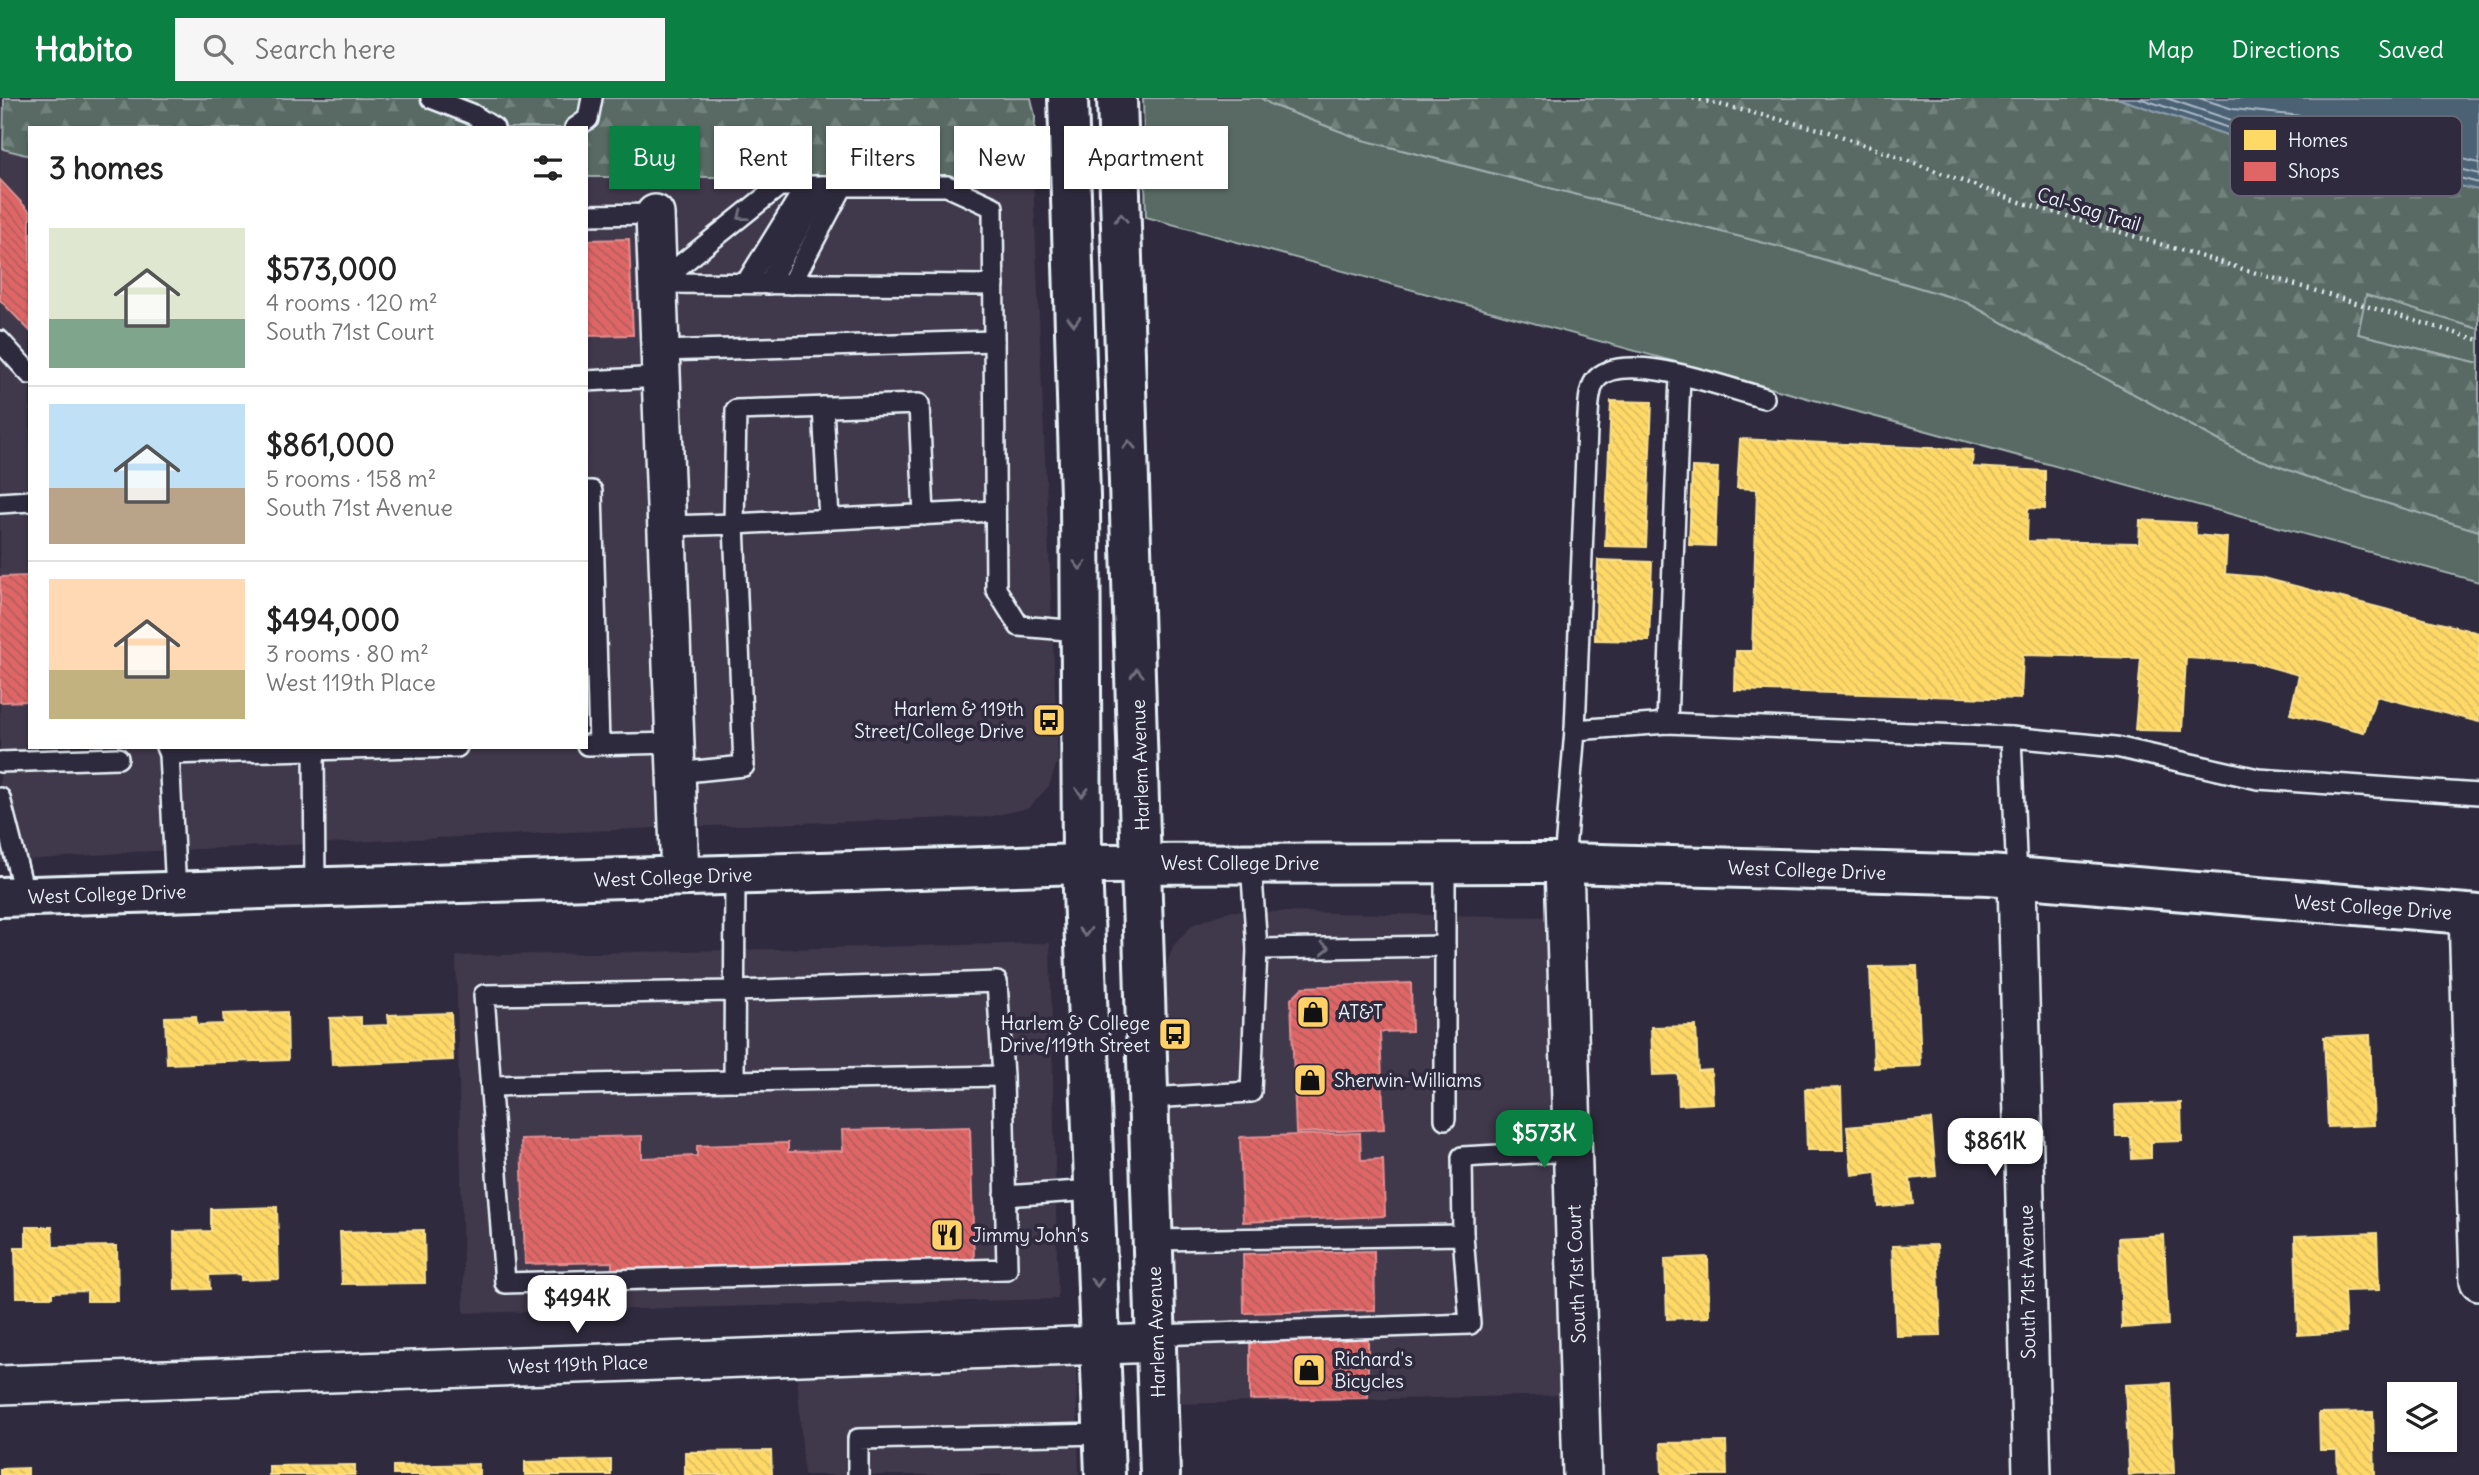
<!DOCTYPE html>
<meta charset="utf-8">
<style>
:root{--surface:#fff;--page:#f6f6f6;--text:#222;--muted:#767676;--line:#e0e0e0;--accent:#0b8043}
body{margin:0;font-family:Delius,sans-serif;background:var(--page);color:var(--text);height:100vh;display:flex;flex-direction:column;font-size:26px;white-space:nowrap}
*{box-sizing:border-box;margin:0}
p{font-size:23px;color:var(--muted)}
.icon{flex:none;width:38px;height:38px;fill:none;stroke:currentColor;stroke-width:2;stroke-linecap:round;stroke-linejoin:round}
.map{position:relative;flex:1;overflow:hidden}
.sheet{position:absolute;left:28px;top:28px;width:560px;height:623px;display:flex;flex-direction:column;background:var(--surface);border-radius:0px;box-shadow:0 2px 5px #0004}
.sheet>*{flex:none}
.top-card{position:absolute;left:609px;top:28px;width:665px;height:63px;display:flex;gap:14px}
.buttons{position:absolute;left:2387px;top:1284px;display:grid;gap:14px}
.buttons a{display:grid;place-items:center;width:70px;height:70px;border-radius:0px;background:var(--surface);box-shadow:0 2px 5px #0004;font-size:35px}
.price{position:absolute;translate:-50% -60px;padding:0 16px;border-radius:14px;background:#fff;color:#222;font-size:23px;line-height:46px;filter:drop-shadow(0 2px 4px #0008)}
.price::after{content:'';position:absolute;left:50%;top:42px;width:21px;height:16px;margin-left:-10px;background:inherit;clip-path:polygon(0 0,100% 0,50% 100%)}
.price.active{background:var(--accent);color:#fff}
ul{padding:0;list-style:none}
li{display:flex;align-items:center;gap:21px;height:175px;padding:0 21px}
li+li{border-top:2px solid var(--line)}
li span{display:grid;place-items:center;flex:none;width:196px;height:140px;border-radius:0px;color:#555}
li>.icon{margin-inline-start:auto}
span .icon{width:84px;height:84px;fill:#fffc;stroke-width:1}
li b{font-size:30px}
h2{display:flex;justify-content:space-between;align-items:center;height:84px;padding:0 21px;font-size:30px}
.tag{padding:0 24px;border-radius:0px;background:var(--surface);box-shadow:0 2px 5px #0004;font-size:24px;line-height:63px}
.tag.active{background:var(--accent);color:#fff}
header{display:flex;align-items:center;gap:42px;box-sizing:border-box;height:98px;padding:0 35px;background:var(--accent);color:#fff}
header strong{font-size:33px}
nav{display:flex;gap:38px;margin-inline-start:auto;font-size:24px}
.search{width:490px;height:63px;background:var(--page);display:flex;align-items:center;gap:18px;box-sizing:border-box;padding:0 24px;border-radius:0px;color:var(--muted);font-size:26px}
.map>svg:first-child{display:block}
.built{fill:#41384b}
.grass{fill:#596b64;stroke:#a0aeae;stroke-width:2}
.forest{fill:url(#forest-firs);stroke:#a0aeae;stroke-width:2}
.water{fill:#4b6275;stroke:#8a9ba9;stroke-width:2}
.homes{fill:url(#homes-back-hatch);stroke:#f8e092;stroke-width:2}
.shops{fill:url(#shops-back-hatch);stroke:#e29092;stroke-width:2}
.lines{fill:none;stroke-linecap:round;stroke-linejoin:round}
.shore{stroke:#a9b8c4;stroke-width:2}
.service-casing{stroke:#e8f1f8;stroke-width:24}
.minor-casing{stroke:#e8f1f8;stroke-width:42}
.primary-casing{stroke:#e8f1f8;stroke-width:44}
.path{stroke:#e8f1f8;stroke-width:4.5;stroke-dasharray:2 5;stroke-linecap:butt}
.service{stroke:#2f2a3d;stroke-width:19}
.minor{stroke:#2f2a3d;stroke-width:37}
.primary{stroke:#2f2a3d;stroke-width:38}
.oneway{stroke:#70707e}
.labels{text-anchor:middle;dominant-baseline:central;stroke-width:7;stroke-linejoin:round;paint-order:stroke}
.street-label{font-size:19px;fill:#e8f1f8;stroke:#2f2a3d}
.poi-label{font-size:19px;fill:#e8f1f8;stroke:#2f2a3d;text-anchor:start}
.key{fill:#2f2a3d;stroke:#666675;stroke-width:2}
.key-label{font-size:19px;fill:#e8f1f8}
</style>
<header>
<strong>Habito</strong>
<div class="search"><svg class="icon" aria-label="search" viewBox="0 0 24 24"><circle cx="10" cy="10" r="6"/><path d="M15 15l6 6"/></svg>Search here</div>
<nav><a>Map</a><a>Directions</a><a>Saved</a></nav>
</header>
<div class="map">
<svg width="2479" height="1377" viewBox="0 0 2479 1377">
<defs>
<pattern id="forest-firs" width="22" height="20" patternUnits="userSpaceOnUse" patternTransform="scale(1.75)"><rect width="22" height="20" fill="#596b64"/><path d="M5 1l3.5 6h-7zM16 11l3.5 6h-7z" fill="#71817b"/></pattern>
<pattern id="homes-back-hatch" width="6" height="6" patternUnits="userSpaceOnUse" patternTransform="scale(1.75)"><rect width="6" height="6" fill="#ffd966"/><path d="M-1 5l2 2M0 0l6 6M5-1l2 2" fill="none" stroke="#dabc60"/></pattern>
<pattern id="shops-back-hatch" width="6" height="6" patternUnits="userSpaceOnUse" patternTransform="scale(1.75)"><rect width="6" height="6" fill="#e06666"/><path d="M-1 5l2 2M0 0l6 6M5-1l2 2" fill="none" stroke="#b25d5e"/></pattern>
</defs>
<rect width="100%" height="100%" fill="#2f2a3d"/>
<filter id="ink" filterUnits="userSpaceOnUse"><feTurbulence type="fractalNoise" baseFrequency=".0143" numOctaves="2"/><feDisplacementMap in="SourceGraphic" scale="14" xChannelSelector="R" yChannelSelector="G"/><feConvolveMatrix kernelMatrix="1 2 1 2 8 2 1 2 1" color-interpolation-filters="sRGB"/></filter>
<g filter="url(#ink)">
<g class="built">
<polygon points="0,51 30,58 30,649 586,649 586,79 1033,79 1058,662 1049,688 1029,710 988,719 678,729 135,754 0,764"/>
<polygon points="1229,813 1551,819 1565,1297 1173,1306 1164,875 1173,848 1192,827"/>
<polygon points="1050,845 1058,1201 464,1215 456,858"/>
<polygon points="1076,1268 1079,1377 804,1377 797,1276"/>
</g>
<g class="grass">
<polygon points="1143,0 1261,0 1272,7 1363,42 1792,152 1964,203 2240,354 2346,393 2479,433 2479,484 1146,119"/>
<polygon points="2365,196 2479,231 2479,265 2358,236"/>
</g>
<g class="forest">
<polygon points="4,0 1031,0 1035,18 1033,79 586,79 586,30 30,30 30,58 3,51"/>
<polygon points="1261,0 2117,0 2227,37 2304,45 2315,56 2479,92 2479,231 2366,197 2358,236 2479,265 2479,433 2346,393 2240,354 1964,203 1792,152 1363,42 1272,7"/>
</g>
<path class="water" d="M2117,0H2479V92C2455,88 2432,80 2409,75C2374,66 2331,71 2304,45L2227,37Z"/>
<g class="homes">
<polygon points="1611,303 1652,304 1646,449 1605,448"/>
<polygon points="1740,341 1973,352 1972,369 2045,373 2045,411 2028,410 2027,443 2139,445 2140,422 2195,425 2196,437 2227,440 2225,476 2260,479 2479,535 2479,624 2376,598 2364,634 2290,616 2299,577 2252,564 2186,560 2182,633 2135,632 2141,560 2023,557 2021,601 1735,592 1736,553 1752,553 1757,391 1737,390"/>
<polygon points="1692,369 1718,370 1715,448 1689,447"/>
<polygon points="1598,462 1652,464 1649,543 1595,542"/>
<polygon points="1917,868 1921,968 1874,970 1870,869"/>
<polygon points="287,914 288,962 167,966 165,919 196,918 197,927 224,926 223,916"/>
<polygon points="451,915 453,962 332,967 330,920 361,919 361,928 389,927 388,917"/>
<polygon points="1696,928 1698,973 1711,972 1713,1005 1679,1007 1678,976 1653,977 1651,929"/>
<polygon points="2370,937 2374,1027 2328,1029 2324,939"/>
<polygon points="1841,990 1843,1052 1807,1052 1805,991"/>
<polygon points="2181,1005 2182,1043 2151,1044 2151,1060 2132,1061 2131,1039 2116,1039 2115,1007"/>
<polygon points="1931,1021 1936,1078 1910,1081 1913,1106 1879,1109 1876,1074 1852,1077 1847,1029"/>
<polygon points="277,1109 279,1181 241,1182 241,1176 209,1177 210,1191 175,1192 174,1134 211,1133 211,1111"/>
<polygon points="26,1129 52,1129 53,1149 117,1148 118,1203 87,1203 87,1193 52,1194 52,1199 16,1199 15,1150 26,1150"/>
<polygon points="424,1132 425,1185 342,1186 340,1134"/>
<polygon points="2377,1135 2379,1192 2344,1193 2346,1234 2298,1237 2295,1138"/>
<polygon points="2164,1137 2168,1227 2122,1230 2119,1140"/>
<polygon points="1937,1147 1941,1237 1896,1238 1892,1148"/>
<polygon points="1708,1159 1709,1219 1667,1221 1665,1161"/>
<polygon points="2170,1285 2174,1375 2129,1377 2125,1287"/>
<polygon points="2373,1314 2375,1377 2338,1377 2337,1352 2320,1352 2319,1315"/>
<polygon points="1726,1344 1727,1377 1662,1377 1661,1345"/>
<polygon points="771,1353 772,1377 685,1377 685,1354"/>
<polygon points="611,1362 611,1377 525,1377 525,1364"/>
<polygon points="479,1366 479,1377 393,1377 393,1368"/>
<polygon points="355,1367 355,1377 269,1377 269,1368"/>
<polygon points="28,1370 28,1377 0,1377 0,1371"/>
</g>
<g class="shops">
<polygon points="0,82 30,114 30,233 0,202"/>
<polygon points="629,141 633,237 586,238 586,142"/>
<polygon points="30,478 30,603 0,604 0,479"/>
<polygon points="1411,885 1412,933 1380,934 1384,1031 1296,1035 1291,901 1303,889"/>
<polygon points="970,1029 974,1162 612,1172 612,1164 525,1166 521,1041 642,1038 642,1060 697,1058 697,1048 788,1045 788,1054 843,1053 842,1032"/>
<polygon points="1360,1035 1361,1062 1383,1061 1385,1118 1243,1124 1240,1039"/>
<polygon points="1374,1153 1375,1212 1244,1215 1243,1156"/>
<polygon points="1368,1241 1368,1300 1250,1302 1250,1243"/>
</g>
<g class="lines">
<g class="shore">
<polyline points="2139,0 2229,30 2306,38 2319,50 2339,57 2409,67 2479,85"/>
<polyline points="2166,0 2231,22 2308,29 2324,42 2342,48 2411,59 2479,76"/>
<polyline points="2199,0 2233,11 2311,19 2330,33 2344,38 2413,49 2479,65"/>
</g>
<defs>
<g id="service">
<polyline points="431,0 472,16 494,30"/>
<polyline points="575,30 588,21 592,0"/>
<polyline points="586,117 655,116"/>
<polyline points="658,185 779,88 947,88 993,109 996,491 1019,528 1080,533"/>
<polyline points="658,185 994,187"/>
<polyline points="746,185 806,88"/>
<polyline points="768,186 823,88"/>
<polyline points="791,186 843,88"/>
<polyline points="0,243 30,276"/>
<polyline points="660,253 994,243"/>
<polyline points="586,283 661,279"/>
<polyline points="823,309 829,421"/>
<polyline points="586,393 592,393 599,646"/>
<polyline points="0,405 30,403"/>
<polyline points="924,417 919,306 736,312 734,426 995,413"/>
<polyline points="667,428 734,426 744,668 676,675"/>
<polyline points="1667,625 1680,278"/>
<path d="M1575,632L1587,331C1589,317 1587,295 1595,283C1620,249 1729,291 1764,300"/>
<polyline points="2011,639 2116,649 2258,681 2479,696"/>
<polyline points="587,647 675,645"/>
<polyline points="166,649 169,656 176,794"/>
<polyline points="314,649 315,790"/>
<polyline points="419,650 457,649"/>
<polyline points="169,656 419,649"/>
<polyline points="0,664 118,660"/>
<polyline points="0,700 25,798"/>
<polyline points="1445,765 1445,1021"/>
<polyline points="1564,765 1575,632 1667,625 2011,639 2017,781"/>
<polyline points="735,778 734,983 1003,978 1007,1171 505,1185 484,897 735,893 997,884 1003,978"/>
<polyline points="1257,851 1445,848"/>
<polyline points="491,988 734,983"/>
<polyline points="1150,1000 1251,994 1257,851 1251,765"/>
<polyline points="1005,1098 1094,1092"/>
<polyline points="1463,1137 1462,1059 1572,1053"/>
<polyline points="1154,1142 1463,1137 1470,1226 1156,1237"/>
<polyline points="858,1377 858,1341 1103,1336"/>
</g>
<g id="minor">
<polyline points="655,116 680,779"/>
<polyline points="1564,765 1582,1377"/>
<polyline points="2017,781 2032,1377"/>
<polyline points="2468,816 2479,1183"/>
<polyline points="0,1287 1157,1245"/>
</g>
<g id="primary">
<polyline points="1068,0 1080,398 1082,766 1105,1377"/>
<polyline points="1117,0 1160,1377"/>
<polyline points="0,799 1082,766 1564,765 1989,777 2479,817"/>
</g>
</defs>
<use href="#service" class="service-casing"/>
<use href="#minor" class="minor-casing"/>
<use href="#primary" class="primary-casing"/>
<polyline class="path" points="1693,0 1827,33 2017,103 2479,242"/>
<use href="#service" class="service"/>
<use href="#minor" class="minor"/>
<use href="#primary" class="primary"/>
</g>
<defs><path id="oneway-chevron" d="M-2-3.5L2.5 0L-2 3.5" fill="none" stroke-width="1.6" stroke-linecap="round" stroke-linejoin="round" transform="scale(1.75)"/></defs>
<g class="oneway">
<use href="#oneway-chevron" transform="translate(742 118) rotate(142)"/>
<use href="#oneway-chevron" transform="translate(1121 120) rotate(-92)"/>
<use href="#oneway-chevron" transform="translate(1074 223) rotate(88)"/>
<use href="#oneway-chevron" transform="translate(1129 347) rotate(-92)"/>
<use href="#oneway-chevron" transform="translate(1080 467) rotate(90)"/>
<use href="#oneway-chevron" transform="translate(1137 575) rotate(-92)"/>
<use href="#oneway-chevron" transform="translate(1082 694) rotate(90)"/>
<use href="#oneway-chevron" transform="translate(1085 834) rotate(88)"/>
<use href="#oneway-chevron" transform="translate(1325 850) rotate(-1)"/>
<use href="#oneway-chevron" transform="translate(1097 1184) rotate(88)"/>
</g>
</g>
<defs>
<symbol id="bus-square" viewBox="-11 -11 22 22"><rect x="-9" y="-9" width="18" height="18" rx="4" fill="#ffd166" stroke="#2f2a3d"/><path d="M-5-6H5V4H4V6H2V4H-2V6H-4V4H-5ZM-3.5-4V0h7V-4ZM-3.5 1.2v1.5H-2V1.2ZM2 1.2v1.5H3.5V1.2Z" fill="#111"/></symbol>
<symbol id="shop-square" viewBox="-11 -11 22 22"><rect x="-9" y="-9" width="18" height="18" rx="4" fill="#ffd166" stroke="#2f2a3d"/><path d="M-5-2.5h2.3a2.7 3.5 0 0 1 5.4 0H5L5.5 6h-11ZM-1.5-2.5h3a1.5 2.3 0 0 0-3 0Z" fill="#111"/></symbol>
<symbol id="restaurant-square" viewBox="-11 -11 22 22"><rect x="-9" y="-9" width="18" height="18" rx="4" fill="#ffd166" stroke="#2f2a3d"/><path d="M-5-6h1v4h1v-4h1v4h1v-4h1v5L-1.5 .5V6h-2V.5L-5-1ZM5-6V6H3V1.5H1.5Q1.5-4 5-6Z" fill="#111"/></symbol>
</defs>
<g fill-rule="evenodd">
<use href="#bus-square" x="1030" y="603" width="38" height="38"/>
<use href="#shop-square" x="1294" y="895" width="38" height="38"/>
<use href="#bus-square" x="1156" y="917" width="38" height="38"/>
<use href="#shop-square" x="1291" y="963" width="38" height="38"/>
<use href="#restaurant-square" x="928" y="1118" width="38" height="38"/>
<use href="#shop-square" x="1290" y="1253" width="38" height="38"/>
</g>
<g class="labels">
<g class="street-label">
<text transform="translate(2089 111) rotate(17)">Cal-Sag Trail</text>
<text transform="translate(1140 667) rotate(-92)">Harlem Avenue</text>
<text x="1240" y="765">West College Drive</text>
<text transform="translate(1807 772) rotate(2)">West College Drive</text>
<text transform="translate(673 779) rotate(-2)">West College Drive</text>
<text transform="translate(107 796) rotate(-2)">West College Drive</text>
<text transform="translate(2373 809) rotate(4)">West College Drive</text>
<text transform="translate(1576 1176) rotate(-92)">South 71st Court</text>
<text transform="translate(2027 1184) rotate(-91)">South 71st Avenue</text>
<text transform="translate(1156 1234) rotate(-92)">Harlem Avenue</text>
<text transform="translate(578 1266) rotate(-2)">West 119th Place</text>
</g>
<g class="poi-label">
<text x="1024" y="611" text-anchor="end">Harlem &amp; 119th<tspan x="1024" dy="22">Street/College Drive</tspan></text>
<text x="1338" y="914">AT&amp;T</text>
<text x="1150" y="925" text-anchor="end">Harlem &amp; College<tspan x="1150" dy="22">Drive/119th Street</tspan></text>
<text x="1334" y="982">Sherwin-Williams</text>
<text x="972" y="1137">Jimmy John's</text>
<text x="1334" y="1261">Richard's<tspan x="1334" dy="22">Bicycles</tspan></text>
</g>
</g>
<rect x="2230" y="18" width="232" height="80" rx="10" class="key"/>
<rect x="2244" y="32" width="32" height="20" fill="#ffd966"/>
<rect x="2244" y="64" width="32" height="19" fill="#e06666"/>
<g class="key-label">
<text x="2288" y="49">Homes</text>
<text x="2288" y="80">Shops</text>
</g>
</svg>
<div class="buttons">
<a><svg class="icon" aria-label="layers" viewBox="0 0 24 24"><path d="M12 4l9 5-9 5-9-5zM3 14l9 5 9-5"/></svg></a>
</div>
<b class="price active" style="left:1544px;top:1072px">$573K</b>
<b class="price" style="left:1995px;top:1080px">$861K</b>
<b class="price" style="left:577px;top:1237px">$494K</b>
<div class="top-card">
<a class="tag active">Buy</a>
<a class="tag">Rent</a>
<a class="tag">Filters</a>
<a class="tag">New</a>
<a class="tag">Apartment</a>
</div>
<section class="sheet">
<h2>3 homes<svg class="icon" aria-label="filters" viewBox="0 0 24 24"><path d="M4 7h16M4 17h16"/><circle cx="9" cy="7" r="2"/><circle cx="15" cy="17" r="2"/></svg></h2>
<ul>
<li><span style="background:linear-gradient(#dfe7d0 65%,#7fa58c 0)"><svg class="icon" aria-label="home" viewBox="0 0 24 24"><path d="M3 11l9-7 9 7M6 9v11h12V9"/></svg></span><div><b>$573,000</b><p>4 rooms · 120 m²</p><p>South 71st Court</p></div></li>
<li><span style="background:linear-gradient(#bfe0f5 60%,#b9a48a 0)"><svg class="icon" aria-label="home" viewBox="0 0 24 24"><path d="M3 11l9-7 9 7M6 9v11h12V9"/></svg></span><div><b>$861,000</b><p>5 rooms · 158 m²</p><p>South 71st Avenue</p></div></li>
<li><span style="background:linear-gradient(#ffd9b3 65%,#c2b280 0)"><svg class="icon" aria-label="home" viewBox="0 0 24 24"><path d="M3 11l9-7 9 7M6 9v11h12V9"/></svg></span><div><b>$494,000</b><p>3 rooms · 80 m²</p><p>West 119th Place</p></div></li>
</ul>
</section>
</div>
